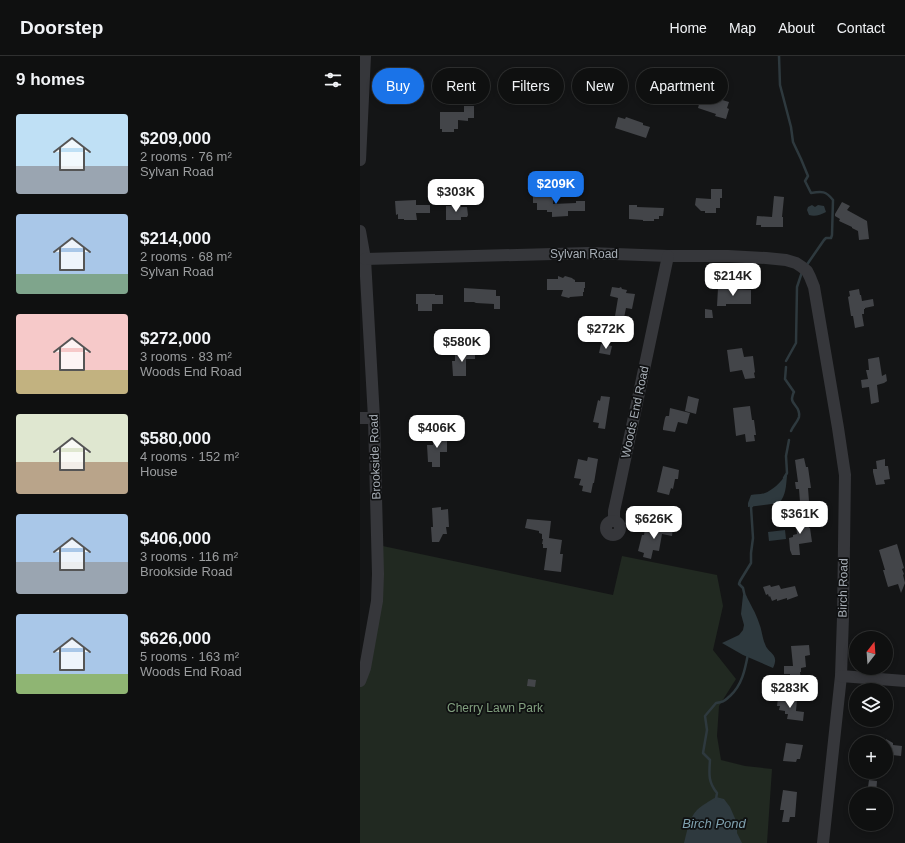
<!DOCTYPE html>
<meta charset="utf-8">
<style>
:root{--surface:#0f1010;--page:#181919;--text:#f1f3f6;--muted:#9b9d9f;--line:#2f3030;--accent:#1a73e8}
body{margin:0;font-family:Arial,sans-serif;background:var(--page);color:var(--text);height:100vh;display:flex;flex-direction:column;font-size:15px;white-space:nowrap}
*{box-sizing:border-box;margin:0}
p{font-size:13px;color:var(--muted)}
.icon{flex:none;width:22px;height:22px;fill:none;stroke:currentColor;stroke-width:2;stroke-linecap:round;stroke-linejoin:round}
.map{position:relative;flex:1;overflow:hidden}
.sheet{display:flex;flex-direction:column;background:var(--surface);width:360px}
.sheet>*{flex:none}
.hud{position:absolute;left:12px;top:12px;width:380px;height:36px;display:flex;gap:8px}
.needle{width:26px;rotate:17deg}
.tools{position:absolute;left:489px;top:575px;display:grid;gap:8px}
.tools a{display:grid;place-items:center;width:44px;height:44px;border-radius:50%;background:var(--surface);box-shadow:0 2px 6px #0003,0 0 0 1px var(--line);font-size:20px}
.price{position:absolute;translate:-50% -34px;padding:0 9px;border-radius:8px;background:#fff;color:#222;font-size:13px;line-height:26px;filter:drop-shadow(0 1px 2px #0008)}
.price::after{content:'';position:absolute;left:50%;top:24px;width:12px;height:9px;margin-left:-6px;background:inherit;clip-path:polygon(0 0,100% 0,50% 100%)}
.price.selected{background:var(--accent);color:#fff}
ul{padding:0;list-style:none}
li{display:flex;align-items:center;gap:12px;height:100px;padding:0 16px}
li span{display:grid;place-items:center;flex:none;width:112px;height:80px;border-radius:4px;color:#555}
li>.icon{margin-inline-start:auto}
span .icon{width:48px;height:48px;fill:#fffc;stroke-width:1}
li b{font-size:17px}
h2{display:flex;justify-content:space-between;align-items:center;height:48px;padding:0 16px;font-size:17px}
.tag{padding:0 14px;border-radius:18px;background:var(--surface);box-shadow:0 2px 6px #0003,0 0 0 1px var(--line);font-size:14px;line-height:36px}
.tag.selected{background:var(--accent);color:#fff}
header{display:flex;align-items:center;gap:24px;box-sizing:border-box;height:56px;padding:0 20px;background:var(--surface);border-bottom:1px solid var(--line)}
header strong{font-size:19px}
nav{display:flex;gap:22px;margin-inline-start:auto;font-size:14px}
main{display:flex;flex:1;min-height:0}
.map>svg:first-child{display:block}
.green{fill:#212921}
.water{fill:#2e393e}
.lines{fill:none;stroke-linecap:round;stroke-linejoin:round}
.stream{stroke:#2e393e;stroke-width:2.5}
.building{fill:#434549}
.minor{stroke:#36373b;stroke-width:12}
.labels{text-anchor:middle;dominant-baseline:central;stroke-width:3.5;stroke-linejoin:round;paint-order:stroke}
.street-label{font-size:12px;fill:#a7aeb6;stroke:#0f1011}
.park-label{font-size:12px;fill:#82a07f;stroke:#0f1011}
.water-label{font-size:13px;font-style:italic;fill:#7fa1af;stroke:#0f1011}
</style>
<header>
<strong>Doorstep</strong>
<nav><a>Home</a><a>Map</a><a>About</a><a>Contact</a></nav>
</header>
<main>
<section class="sheet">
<h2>9 homes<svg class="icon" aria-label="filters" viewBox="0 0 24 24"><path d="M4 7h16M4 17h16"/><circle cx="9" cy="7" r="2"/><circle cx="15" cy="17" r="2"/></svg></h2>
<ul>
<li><span style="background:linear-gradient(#bfe0f5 65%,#9aa5b1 0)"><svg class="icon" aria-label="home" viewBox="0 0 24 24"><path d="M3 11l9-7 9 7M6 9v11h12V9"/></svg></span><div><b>$209,000</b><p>2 rooms · 76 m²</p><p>Sylvan Road</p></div></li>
<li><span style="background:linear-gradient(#a9c7e8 75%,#7fa58c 0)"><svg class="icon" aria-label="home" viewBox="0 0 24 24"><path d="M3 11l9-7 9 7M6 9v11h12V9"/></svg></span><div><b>$214,000</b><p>2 rooms · 68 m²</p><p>Sylvan Road</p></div></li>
<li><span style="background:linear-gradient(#f6c9c9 70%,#c2b280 0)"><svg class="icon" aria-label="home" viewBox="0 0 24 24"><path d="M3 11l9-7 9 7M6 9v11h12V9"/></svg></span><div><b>$272,000</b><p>3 rooms · 83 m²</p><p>Woods End Road</p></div></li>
<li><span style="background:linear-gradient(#dfe7d0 60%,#b9a48a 0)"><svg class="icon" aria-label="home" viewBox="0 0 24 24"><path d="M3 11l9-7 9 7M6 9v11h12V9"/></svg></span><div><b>$580,000</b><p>4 rooms · 152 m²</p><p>House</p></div></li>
<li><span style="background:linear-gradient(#a9c7e8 60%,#9aa5b1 0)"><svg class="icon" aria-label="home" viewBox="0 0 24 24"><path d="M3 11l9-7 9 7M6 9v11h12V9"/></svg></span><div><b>$406,000</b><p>3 rooms · 116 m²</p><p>Brookside Road</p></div></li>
<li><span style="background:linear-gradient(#a9c7e8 75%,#8fb573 0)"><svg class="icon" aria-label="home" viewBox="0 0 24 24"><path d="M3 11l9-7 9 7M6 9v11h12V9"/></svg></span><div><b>$626,000</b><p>5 rooms · 163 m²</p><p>Woods End Road</p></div></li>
</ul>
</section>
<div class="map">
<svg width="545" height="787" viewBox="0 0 545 787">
<rect width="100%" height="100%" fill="#141516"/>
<polygon class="green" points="18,489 253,539 262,500 357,519 363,550 353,594 376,623 359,650 357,680 361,704 385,710 412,713 407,787 0,787 0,614 8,592"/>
<g class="water">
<path d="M452,149L455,151L458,149L464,150L466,156C460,159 455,161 449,159L447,154L448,151Z"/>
<path d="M425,419L427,420C426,429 426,440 419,447L388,451V447L391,439C395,438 400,439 405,437C411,435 422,426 425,419Z"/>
<polygon points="425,474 426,483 409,485 408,476"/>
<path d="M384,538L386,539C390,548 396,557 399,567C402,574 402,581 405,588C408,598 420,597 413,612L383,599L362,587L379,579L383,574L384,569L381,558L383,539Z"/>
<path d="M356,741L364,743L370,751L377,767V777L382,787H324C327,776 329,762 337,754C342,749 350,745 356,741Z"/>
</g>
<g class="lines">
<g class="stream">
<path d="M419,0L420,29L431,71L433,86L441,103L448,120L445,125L451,137C462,135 466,135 473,144L472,179L471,182H466L464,184L446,210"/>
<polyline points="426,305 436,287 437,231 442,216"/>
<path d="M426,311L425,323L434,336C433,337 432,342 432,343C432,349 441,351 439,361C438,365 433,370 431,375"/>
<polyline points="424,422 427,417 426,400 429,384"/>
<polyline points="385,541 383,532 379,528 380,525 391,507 391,497 393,482 391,451 392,450"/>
<path d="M356,743L357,737C348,726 349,718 350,704L343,697L347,674L345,660L356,647C364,646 364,645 370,640C382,629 385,614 388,598"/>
</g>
</g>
<g class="building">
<polygon points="342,38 369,46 367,52 369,53 366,63 355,60 356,58 338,52"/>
<polygon points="104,50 114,50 114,62 108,62 108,65 98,64 98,73 94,73 94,76 82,76 82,73 80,73 80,56 104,56"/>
<polygon points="258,61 265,63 266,61 283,67 283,69 290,71 286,82 255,72"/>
<polygon points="351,133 362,133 362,142 360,142 360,152 356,152 356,157 345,157 345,155 341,155 335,149 336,142 351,143"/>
<polygon points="173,137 193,137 193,148 216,147 216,145 225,145 225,155 208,155 208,160 192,161 192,156 187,156 187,154 177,154 177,147 173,147"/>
<polygon points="414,140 424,141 422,161 423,161 423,171 401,171 401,169 396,169 397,160 412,161"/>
<polygon points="56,144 56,149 70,149 70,157 56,157 57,164 44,164 44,163 38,163 38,158 36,159 35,145"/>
<polygon points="482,146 490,150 487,154 507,165 509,183 499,184 498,175 492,172 492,171 479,165 480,163 475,160 475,158"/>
<polygon points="269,149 277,149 277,151 304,152 303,160 299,160 299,163 294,163 294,165 283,165 283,164 269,163"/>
<polygon points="86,150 101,150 101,151 107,151 108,159 107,161 101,161 101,164 86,164"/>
<polygon points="198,220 203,222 205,220 212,222 213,223 215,224 215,226 225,226 225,232 224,232 224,236 223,236 223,240 210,241 209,242 201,240 203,234 187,234 187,223 198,223"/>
<polygon points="252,231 259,232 261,231 262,233 267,234 266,237 275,238 272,253 266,252 264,262 255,260 258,242 250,240"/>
<polygon points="104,232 136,234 136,240 140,240 140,253 134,253 134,248 116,247 114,246 104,246"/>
<polygon points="358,232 391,234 391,248 366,248 366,250 357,250"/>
<polygon points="499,233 500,239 501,239 502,245 513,243 514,250 505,252 505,253 504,253 504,258 502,258 504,270 495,272 493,260 491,260 488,241 490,240 489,235"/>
<polygon points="56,238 75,238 75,239 83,239 83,248 72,248 72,255 58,255 58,248 56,248"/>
<polygon points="345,253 352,254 353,262 345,262"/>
<polygon points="241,288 252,290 250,299 239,297"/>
<polygon points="382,292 384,301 393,300 395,316 394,317 395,322 385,323 382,314 370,316 367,294"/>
<polygon points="103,294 115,294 115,303 106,303 106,320 93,320 92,305 95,305 95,299 102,299"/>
<polygon points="519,301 522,320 526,318 527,325 524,327 517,329 519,346 511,348 509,331 502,332 501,324 508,323 506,314 509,314 508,303"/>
<polygon points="241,340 250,341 245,373 238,372 239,367 233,366 238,344 240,345"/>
<polygon points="328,340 339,343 336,358 325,355"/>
<polygon points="390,350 392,364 394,364 396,379 394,379 395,385 386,386 385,378 376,380 373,352"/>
<polygon points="310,352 330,357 327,368 318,366 315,376 303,374 303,372 305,362 306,360 309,360"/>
<polygon points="73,377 87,377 87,396 80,396 80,411 72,411 72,406 68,406 67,389 73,389"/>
<polygon points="228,401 238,403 234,427 233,427 231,437 222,435 223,430 219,429 221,423 214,422 218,403 227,405"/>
<polygon points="444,402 446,411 448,411 451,432 448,432 449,445 440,446 439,433 436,433 435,426 438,426 435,404"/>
<polygon points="525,403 525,410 528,410 530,423 524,424 525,428 516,429 513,416 513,413 517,413 516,405"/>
<polygon points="303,410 319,414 318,423 315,423 313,433 311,432 309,439 297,436"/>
<polygon points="81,451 81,454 88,453 89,471 86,471 87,478 83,478 79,486 72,486 71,471 73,471 72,452"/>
<polygon points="447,460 449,472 450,472 452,486 439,488 440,499 432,499 430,494 429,482 433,481 433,479 437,478 435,461"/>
<polygon points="167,463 191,465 189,482 202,484 200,498 203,498 201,516 184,514 187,492 183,492 183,488 182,488 183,483 182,483 182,478 179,477 179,475 165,472"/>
<polygon points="296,467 313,471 312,480 302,478 299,495 293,494 291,503 283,501 284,497 278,495 282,479 284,479 285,473 294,475"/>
<polygon points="537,488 544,512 542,513 544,518 543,519 545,527 541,537 538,528 528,531 523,514 525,514 519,494"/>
<polygon points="410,529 411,531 419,529 421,533 435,530 438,540 427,544 427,542 417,545 417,543 412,545 410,540 409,541 408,538 406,539 403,531"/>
<polygon points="449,589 450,599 445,600 446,611 441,612 441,616 440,616 441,625 430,625 430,618 424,618 424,610 433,610 431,590"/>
<polygon points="168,623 176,624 175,631 167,630"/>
<polygon points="418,642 437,643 436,655 444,656 443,665 427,663 428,658 425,658 425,655 419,654 420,650 417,650"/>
<polygon points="526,683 533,687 533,689 542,690 541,700 532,699 531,707 526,707"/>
<polygon points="426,687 443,689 440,703 437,703 436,706 423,705"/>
<polygon points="509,724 517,725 516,738 507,738"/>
<polygon points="423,734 437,736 435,761 430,761 429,766 422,766 424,754 420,754"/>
</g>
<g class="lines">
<g class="minor">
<polyline points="0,104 5,0"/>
<polyline points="0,175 5,203 14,362 18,518 17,545 5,612 0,625"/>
<polyline points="5,203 229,197 308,200 368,200 406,202 426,204 436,207 442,211 447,215 450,221 454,231 478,372 485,419 483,561 481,620 463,787"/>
<polyline points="0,362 14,362"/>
<polyline points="254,464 254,455 259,432 308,200"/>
<circle cx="253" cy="472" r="7"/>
<polyline points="481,620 545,625"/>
</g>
</g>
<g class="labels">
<g class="street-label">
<text x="224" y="198">Sylvan Road</text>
<text transform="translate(275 356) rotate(-78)">Woods End Road</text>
<text transform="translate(15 401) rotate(-92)">Brookside Road</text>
<text transform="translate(483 532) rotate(-89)">Birch Road</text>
</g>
<g class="park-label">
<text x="135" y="652">Cherry Lawn Park</text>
</g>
<g class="water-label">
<text x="354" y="767">Birch Pond</text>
</g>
</g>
</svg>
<div class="tools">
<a><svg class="needle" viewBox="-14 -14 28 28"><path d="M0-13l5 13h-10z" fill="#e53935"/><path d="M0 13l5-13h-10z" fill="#9b9d9f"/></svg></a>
<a><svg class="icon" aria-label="layers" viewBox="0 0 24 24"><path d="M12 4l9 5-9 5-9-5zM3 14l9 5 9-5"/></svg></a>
<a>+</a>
<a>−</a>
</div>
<b class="price selected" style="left:196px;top:149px">$209K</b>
<b class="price" style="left:96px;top:157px">$303K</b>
<b class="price" style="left:373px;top:241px">$214K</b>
<b class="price" style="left:246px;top:294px">$272K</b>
<b class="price" style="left:102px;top:307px">$580K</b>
<b class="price" style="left:77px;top:393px">$406K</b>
<b class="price" style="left:440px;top:479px">$361K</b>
<b class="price" style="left:294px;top:484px">$626K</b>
<b class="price" style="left:430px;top:653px">$283K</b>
<div class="hud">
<a class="tag selected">Buy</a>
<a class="tag">Rent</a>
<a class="tag">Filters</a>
<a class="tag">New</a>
<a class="tag">Apartment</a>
</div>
</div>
</main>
